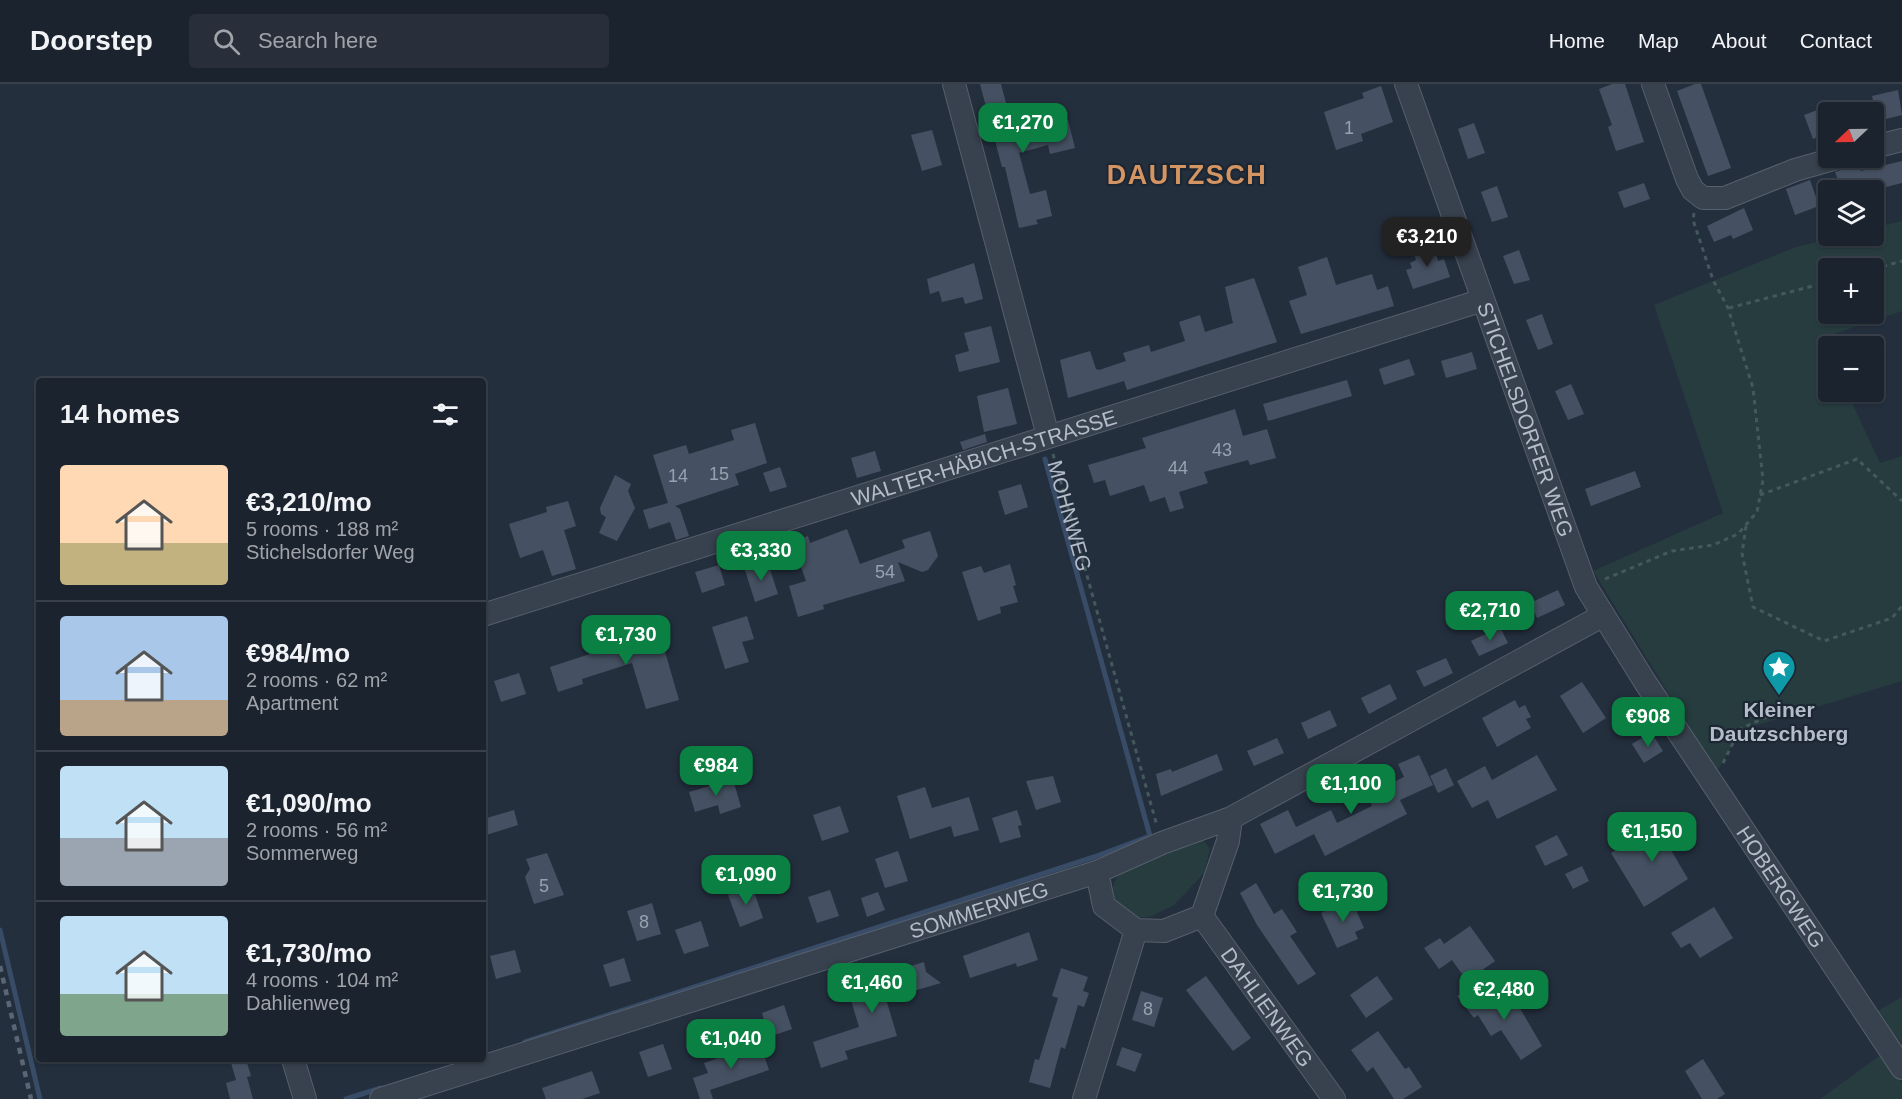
<!DOCTYPE html>
<meta charset="utf-8">
<style>
:root{--surface:#1b232e;--page:#282f3a;--text:#f1f3f6;--muted:#a0a4aa;--line:#39404a;--accent:#0b8043}
body{margin:0;font-family:Helvetica,sans-serif;background:var(--page);color:var(--text);height:100vh;display:flex;flex-direction:column;font-size:22px;white-space:nowrap}
*{box-sizing:border-box;margin:0}
p{font-size:20px;color:var(--muted)}
.icon{flex:none;width:33px;height:33px;fill:none;stroke:currentColor;stroke-width:2;stroke-linecap:round;stroke-linejoin:round}
.map{position:relative;flex:1;overflow:hidden}
.sheet{position:absolute;left:36px;top:294px;width:450px;height:684px;display:flex;flex-direction:column;background:var(--surface);border-radius:6px;box-shadow:0 2px 4px #0004,0 0 0 2px var(--line)}
.sheet>*{flex:none}
.needle{width:39px;rotate:248deg}
.controls{position:absolute;left:1818px;top:18px;display:grid;gap:12px}
.controls a{display:grid;place-items:center;width:66px;height:66px;border-radius:6px;background:var(--surface);box-shadow:0 2px 4px #0004,0 0 0 2px var(--line);font-size:30px}
.price{position:absolute;translate:-50% -51px;padding:0 14px;border-radius:12px;background:var(--accent);color:#fff;font-size:20px;line-height:39px;filter:drop-shadow(0 2px 3px #0008)}
.price::after{content:'';position:absolute;left:50%;top:36px;width:18px;height:14px;margin-left:-9px;background:inherit;clip-path:polygon(0 0,100% 0,50% 100%)}
.price.active{background:#222;color:#fff}
ul{padding:0;list-style:none}
li{display:flex;align-items:center;gap:18px;height:150px;padding:0 24px}
li+li{border-top:2px solid var(--line)}
li span{display:grid;place-items:center;flex:none;width:168px;height:120px;border-radius:6px;color:#555}
li>.icon{margin-inline-start:auto}
span .icon{width:72px;height:72px;fill:#fffc;stroke-width:1}
li b{font-size:26px}
h2{display:flex;justify-content:space-between;align-items:center;height:72px;padding:0 24px;font-size:26px}
header{display:flex;align-items:center;gap:36px;box-sizing:border-box;height:84px;padding:0 30px;background:var(--surface);border-bottom:2px solid var(--line)}
header strong{font-size:28px}
nav{display:flex;gap:33px;margin-inline-start:auto;font-size:21px}
.search{width:420px;height:54px;background:var(--page);display:flex;align-items:center;gap:15px;box-sizing:border-box;padding:0 21px;border-radius:6px;color:var(--muted);font-size:22px}
.map>svg:first-child{display:block}
.green{fill:#263c3f;fill-rule:evenodd}
.lines{fill:none;stroke-linecap:round;stroke-linejoin:round}
.stream{stroke:#394c67;stroke-width:5}
.building{fill:#455162}
.minor-casing{stroke:#565f6c;stroke-width:24}
.path{stroke:#44595c;stroke-width:3;stroke-dasharray:4.5 4.5;stroke-linecap:butt}
.minor{stroke:#38414e;stroke-width:22}
.rail{stroke:#5a6575;stroke-width:4.5;stroke-dasharray:6 6;stroke-linecap:butt}
.labels{text-anchor:middle;dominant-baseline:central;stroke-width:4.5;stroke-linejoin:round;paint-order:stroke}
.number-label{font-size:18px;fill:#98a1af}
.street-label{font-size:21px;fill:#b4bcc9;stroke:#1d2633}
.poi-label{font-size:21px;font-weight:bold;fill:#b4bcc9;stroke:#1d2633}
.district-label{font-size:27px;font-weight:bold;letter-spacing:1.5px;fill:#d59563;stroke:#1d2633}
</style>
<header>
<strong>Doorstep</strong>
<div class="search"><svg class="icon" aria-label="search" viewBox="0 0 24 24"><circle cx="10" cy="10" r="6"/><path d="M15 15l6 6"/></svg>Search here</div>
<nav><a>Home</a><a>Map</a><a>About</a><a>Contact</a></nav>
</header>
<div class="map">
<svg width="1902" height="1015" viewBox="0 0 1902 1015">
<rect width="100%" height="100%" fill="#242f3e"/>
<g class="green">
<path d="M1902,137V227L1822,254L1828,268V308H1847L1880,379L1902,372V597L1741,646L1717,688L1593,487L1723,429L1654,221L1796,163L1841,152H1874V144ZM1828,184H1874V230H1828Z"/>
<path d="M1199,756L1204,757L1210,765L1204,789L1174,821L1150,833H1135L1113,819C1111,805 1112,798 1122,788Z"/>
<polygon points="1902,913 1902,970 1874,929"/>
<polygon points="1882,970 1902,999 1902,1015 1820,1015"/>
</g>
<g class="lines">
<g class="stream">
<polyline points="0,846 40,1015"/>
<polyline points="525,958 1094,773 1150,752 1045,375"/>
<polyline points="346,1015 381,1004"/>
</g>
</g>
<g class="building">
<polygon points="980,0 1001,0 1014,49 1068,36 1075,64 1050,70 1048,61 1019,69 1030,110 1046,106 1052,132 1036,136 1038,140 1019,144 1005,83 1002,83"/>
<polygon points="1612,0 1625,0 1644,58 1616,67 1608,43 1612,41 1599,5"/>
<polygon points="1695,0 1701,0 1731,84 1708,92 1677,7"/>
<polygon points="1381,2 1393,38 1361,50 1363,57 1336,66 1324,28 1364,14 1362,9"/>
<polygon points="1898,6 1902,31 1878,37 1872,12"/>
<polygon points="1828,22 1828,49 1813,55 1804,31"/>
<polygon points="1474,39 1485,69 1468,75 1458,45"/>
<polygon points="932,46 942,81 922,87 911,51"/>
<polygon points="1902,77 1902,99 1882,104 1880,98 1854,106 1842,106 1835,88 1858,80 1861,87"/>
<polygon points="1810,96 1819,122 1795,131 1786,105"/>
<polygon points="1644,99 1650,115 1624,124 1618,108"/>
<polygon points="1497,102 1508,133 1492,138 1481,108"/>
<polygon points="1744,124 1753,146 1733,155 1731,151 1714,158 1707,142"/>
<polygon points="1433,160 1438,177 1444,175 1450,193 1413,205 1406,186 1412,184 1410,179 1416,176 1413,166"/>
<polygon points="1519,166 1530,196 1514,200 1503,172"/>
<polygon points="1327,173 1336,201 1372,190 1377,206 1388,202 1394,222 1301,250 1289,217 1307,211 1298,183"/>
<polygon points="974,179 983,215 965,220 963,213 942,218 939,207 930,210 927,195"/>
<polygon points="1254,194 1277,258 1127,306 1124,297 1068,314 1060,276 1090,267 1096,285 1099,286 1126,277 1123,269 1149,261 1151,268 1185,257 1179,238 1200,231 1205,248 1233,239 1225,203"/>
<polygon points="1542,230 1553,260 1538,266 1526,236"/>
<polygon points="991,242 1000,278 959,288 955,271 969,267 964,249"/>
<polygon points="1472,268 1477,285 1446,294 1441,277"/>
<polygon points="1409,275 1415,291 1384,301 1379,285"/>
<polygon points="1347,296 1352,312 1268,337 1263,320"/>
<polygon points="1571,300 1584,330 1568,336 1555,307"/>
<polygon points="1008,304 1017,340 984,348 977,312"/>
<polygon points="1235,325 1243,352 1267,345 1276,374 1250,381 1248,376 1204,388 1208,399 1179,408 1184,424 1170,428 1165,413 1150,418 1144,401 1110,412 1105,396 1094,399 1088,381 1146,364 1142,354"/>
<polygon points="755,339 767,379 735,390 739,401 675,422 680,425 689,452 676,456 670,438 649,445 643,426 668,419 653,371 686,361 689,370 734,356 731,346"/>
<polygon points="985,350 987,358 963,366 960,358"/>
<polygon points="875,367 881,387 857,394 851,374"/>
<polygon points="780,383 787,403 770,408 763,389"/>
<polygon points="1635,387 1641,403 1591,422 1585,405"/>
<polygon points="615,391 631,400 628,407 635,424 617,457 599,449 606,433 601,430 600,424"/>
<polygon points="1021,400 1028,423 1005,431 998,407"/>
<polygon points="568,417 576,442 564,446 576,485 552,492 543,466 520,474 509,440 547,428 546,423"/>
<polygon points="847,445 860,480 905,464 902,456 930,447 938,472 928,486 922,488 898,478 905,497 823,521 824,525 798,533 789,502 806,497 792,458 808,452 810,459"/>
<polygon points="768,479 778,510 755,518 745,486"/>
<polygon points="1010,480 1016,501 1013,502 1018,518 1000,523 1001,529 978,537 962,488 981,482 984,489"/>
<polygon points="719,481 725,501 702,509 695,488"/>
<polygon points="1558,506 1565,521 1537,534 1530,519"/>
<polygon points="747,532 754,555 742,558 749,578 725,585 712,543"/>
<polygon points="657,540 679,616 646,625 632,579 582,595 583,600 558,608 550,583 590,570 589,567 597,564 595,560 609,555 611,560"/>
<polygon points="1500,543 1508,559 1479,572 1471,557"/>
<polygon points="1446,574 1453,589 1424,603 1416,587"/>
<polygon points="519,589 526,610 501,618 494,597"/>
<polygon points="1582,598 1606,634 1583,649 1560,612"/>
<polygon points="1390,600 1397,615 1369,630 1361,614"/>
<polygon points="1515,616 1519,624 1525,621 1531,633 1526,635 1531,644 1497,663 1482,634"/>
<polygon points="1330,626 1337,642 1308,655 1301,639"/>
<polygon points="1651,648 1663,667 1644,679 1632,660"/>
<polygon points="1277,654 1284,669 1254,682 1247,667"/>
<polygon points="1217,670 1223,686 1161,712 1156,690 1171,685 1172,688"/>
<polygon points="1419,671 1433,701 1400,716 1407,730 1325,772 1314,750 1275,770 1260,740 1288,726 1296,743 1331,726 1337,739 1372,722 1367,711 1404,693 1398,680"/>
<polygon points="1537,671 1557,706 1497,735 1488,716 1472,724 1457,697 1485,682 1492,696"/>
<polygon points="1446,684 1454,701 1438,709 1430,692"/>
<polygon points="1053,692 1061,718 1036,726 1026,697"/>
<polygon points="733,695 741,723 720,730 718,721 695,728 689,708"/>
<polygon points="925,703 932,724 969,713 979,746 954,753 951,742 910,755 897,712"/>
<polygon points="840,722 849,748 822,757 813,731"/>
<polygon points="514,726 518,741 483,752 483,735"/>
<polygon points="1017,726 1022,741 1018,742 1021,753 1000,759 992,734"/>
<polygon points="1673,733 1683,754 1668,761 1688,795 1644,823 1611,769"/>
<polygon points="1557,751 1568,771 1545,782 1535,762"/>
<polygon points="898,767 908,797 885,804 875,775"/>
<polygon points="547,769 564,811 534,820 525,793 530,785 526,775"/>
<polygon points="1582,782 1589,797 1573,805 1565,790"/>
<polygon points="1256,799 1274,830 1282,825 1297,848 1290,852 1316,890 1298,901 1257,841 1240,809"/>
<polygon points="752,802 763,834 740,843 728,811"/>
<polygon points="830,806 839,832 817,839 808,813"/>
<polygon points="878,808 885,826 867,833 861,814"/>
<polygon points="1351,815 1364,844 1355,848 1358,855 1337,864 1321,829"/>
<polygon points="652,819 661,850 637,857 627,827"/>
<polygon points="1714,823 1733,854 1700,874 1690,859 1681,864 1671,849"/>
<polygon points="701,837 709,862 684,870 675,846"/>
<polygon points="1470,842 1495,877 1467,897 1452,876 1439,885 1424,864 1440,854 1444,860"/>
<polygon points="1029,848 1038,876 1017,883 1016,879 970,894 963,872"/>
<polygon points="515,866 521,888 496,895 490,872"/>
<polygon points="624,874 631,897 610,903 603,881"/>
<polygon points="924,878 926,888 941,899 886,915 897,952 845,967 848,975 821,984 813,958 859,943 848,906 905,889 904,884"/>
<polygon points="1061,884 1088,893 1083,907 1089,909 1084,923 1078,921 1065,965 1061,963 1050,1004 1029,998 1035,975 1039,976 1058,914 1052,912"/>
<polygon points="1206,892 1251,954 1233,967 1186,906"/>
<polygon points="1377,892 1393,915 1366,934 1350,911"/>
<polygon points="1472,902 1487,925 1511,909 1542,962 1521,976 1501,946 1491,952 1478,931 1474,934 1457,912"/>
<polygon points="1141,907 1163,914 1154,943 1132,936"/>
<polygon points="784,921 792,945 769,953 762,929"/>
<polygon points="1378,947 1405,985 1409,983 1422,1003 1403,1015 1394,1015 1373,983 1367,988 1351,966"/>
<polygon points="760,959 769,986 710,1006 713,1015 700,1015 693,994 708,989 704,979"/>
<polygon points="663,960 672,985 648,993 639,968"/>
<polygon points="1122,963 1142,970 1135,988 1116,981"/>
<polygon points="230,975 246,975 251,992 247,993 253,1015 230,1015 226,999 236,996"/>
<polygon points="1703,975 1725,1010 1717,1015 1702,1015 1685,987"/>
<polygon points="592,987 600,1009 582,1015 546,1015 542,1004"/>
</g>
<g class="lines">
<defs>
<g id="minor">
<polyline points="954,0 1048,352"/>
<path id="s2" d="M1406,0L1586,503L1645,598L1902,984"/>
<polyline points="1653,0 1687,95 1693,106 1703,114 1725,114 1795,86 1837,74"/>
<polyline points="1874,63 1902,56"/>
<path id="s3" d="M483,531L1483,216"/>
<polyline points="1231,734 1228,757 1202,832 1164,847 1136,846 1104,822 1097,788 1162,759 1231,734 1602,532"/>
<path id="s4" d="M1202,832L1334,1015"/>
<polyline points="293,975 305,1015"/>
<path id="s5" d="M381,1015L1097,788"/>
<polyline points="1084,1015 1136,846"/>
</g>
</defs>
<use href="#minor" class="minor-casing"/>
<g class="path">
<polyline points="1874,185 1902,177"/>
<polyline points="1729,224 1828,198"/>
<path id="s1" d="M1053,370L1157,742"/>
<polyline points="1760,411 1857,375 1902,417"/>
<polyline points="1746,442 1742,469 1753,523 1824,557 1892,534 1902,522"/>
<polyline points="1605,495 1672,467 1713,461 1738,450 1757,428 1763,396 1753,304 1728,224 1713,196 1693,136 1694,129"/>
<polyline points="1723,679 1740,645 1784,625"/>
</g>
<use href="#minor" class="minor"/>
<polyline class="rail" points="0,882 31,1015"/>
</g>
<defs>
<symbol id="sight-pin" viewBox="-11 -11 22 30"><path d="M0 17L-7.5 6A9.5 9.5 0 1 1 7.5 6Z" fill="#0f9aa8" stroke="#1d2633"/><path d="M0-6L1.8-2.2L6-1.7L2.9 1.2L3.7 5.4L0 3.3L-3.7 5.4L-2.9 1.2L-6-1.7L-1.8-2.2Z" fill="#fff"/></symbol>
</defs>
<g fill-rule="evenodd">
<use href="#sight-pin" x="1760" y="564" width="38" height="52"/>
</g>
<g class="labels">
<g class="number-label">
<text x="1349" y="44">1</text>
<text x="1222" y="366">43</text>
<text x="1178" y="384">44</text>
<text x="719" y="390">15</text>
<text x="678" y="392">14</text>
<text x="885" y="488">54</text>
<text x="544" y="802">5</text>
<text x="644" y="838">8</text>
<text x="1148" y="925">8</text>
</g>
<g class="street-label">
<text stroke="none"><textPath href="#s2" startOffset="356">STICHELSDORFER WEG</textPath></text>
<text stroke="none"><textPath href="#s3" startOffset="525">WALTER-HÄBICH-STRASSE</textPath></text>
<text stroke="none"><textPath href="#s1" startOffset="64">MOHNWEG</textPath></text>
<text stroke="none"><textPath href="#s2" startOffset="892">HOBERGWEG</textPath></text>
<text stroke="none"><textPath href="#s5" startOffset="627">SOMMERWEG</textPath></text>
<text stroke="none"><textPath href="#s4" startOffset="112">DAHLIENWEG</textPath></text>
</g>
<g class="poi-label">
<text x="1779" y="625">Kleiner<tspan x="1779" dy="24">Dautzschberg</tspan></text>
</g>
<g class="district-label">
<text x="1187" y="91">DAUTZSCH</text>
</g>
</g>
</svg>
<div class="controls">
<a><svg class="needle" viewBox="-14 -14 28 28"><path d="M0-13l5 13h-10z" fill="#e53935"/><path d="M0 13l5-13h-10z" fill="#a0a4aa"/></svg></a>
<a><svg class="icon" aria-label="layers" viewBox="0 0 24 24"><path d="M12 4l9 5-9 5-9-5zM3 14l9 5 9-5"/></svg></a>
<a>+</a>
<a>−</a>
</div>
<b class="price" style="left:1023px;top:70px">€1,270</b>
<b class="price active" style="left:1427px;top:184px">€3,210</b>
<b class="price" style="left:761px;top:498px">€3,330</b>
<b class="price" style="left:1490px;top:558px">€2,710</b>
<b class="price" style="left:626px;top:582px">€1,730</b>
<b class="price" style="left:1648px;top:664px">€908</b>
<b class="price" style="left:716px;top:713px">€984</b>
<b class="price" style="left:1351px;top:731px">€1,100</b>
<b class="price" style="left:1652px;top:779px">€1,150</b>
<b class="price" style="left:746px;top:822px">€1,090</b>
<b class="price" style="left:1343px;top:839px">€1,730</b>
<b class="price" style="left:872px;top:930px">€1,460</b>
<b class="price" style="left:1504px;top:937px">€2,480</b>
<b class="price" style="left:731px;top:986px">€1,040</b>
<section class="sheet">
<h2>14 homes<svg class="icon" aria-label="filters" viewBox="0 0 24 24"><path d="M4 7h16M4 17h16"/><circle cx="9" cy="7" r="2"/><circle cx="15" cy="17" r="2"/></svg></h2>
<ul>
<li><span style="background:linear-gradient(#ffd9b3 65%,#c2b280 0)"><svg class="icon" aria-label="home" viewBox="0 0 24 24"><path d="M3 11l9-7 9 7M6 9v11h12V9"/></svg></span><div><b>€3,210/mo</b><p>5 rooms · 188 m²</p><p>Stichelsdorfer Weg</p></div></li>
<li><span style="background:linear-gradient(#a9c7e8 70%,#b9a48a 0)"><svg class="icon" aria-label="home" viewBox="0 0 24 24"><path d="M3 11l9-7 9 7M6 9v11h12V9"/></svg></span><div><b>€984/mo</b><p>2 rooms · 62 m²</p><p>Apartment</p></div></li>
<li><span style="background:linear-gradient(#bfe0f5 60%,#9aa5b1 0)"><svg class="icon" aria-label="home" viewBox="0 0 24 24"><path d="M3 11l9-7 9 7M6 9v11h12V9"/></svg></span><div><b>€1,090/mo</b><p>2 rooms · 56 m²</p><p>Sommerweg</p></div></li>
<li><span style="background:linear-gradient(#bfe0f5 65%,#7fa58c 0)"><svg class="icon" aria-label="home" viewBox="0 0 24 24"><path d="M3 11l9-7 9 7M6 9v11h12V9"/></svg></span><div><b>€1,730/mo</b><p>4 rooms · 104 m²</p><p>Dahlienweg</p></div></li>
</ul>
</section>
</div>
